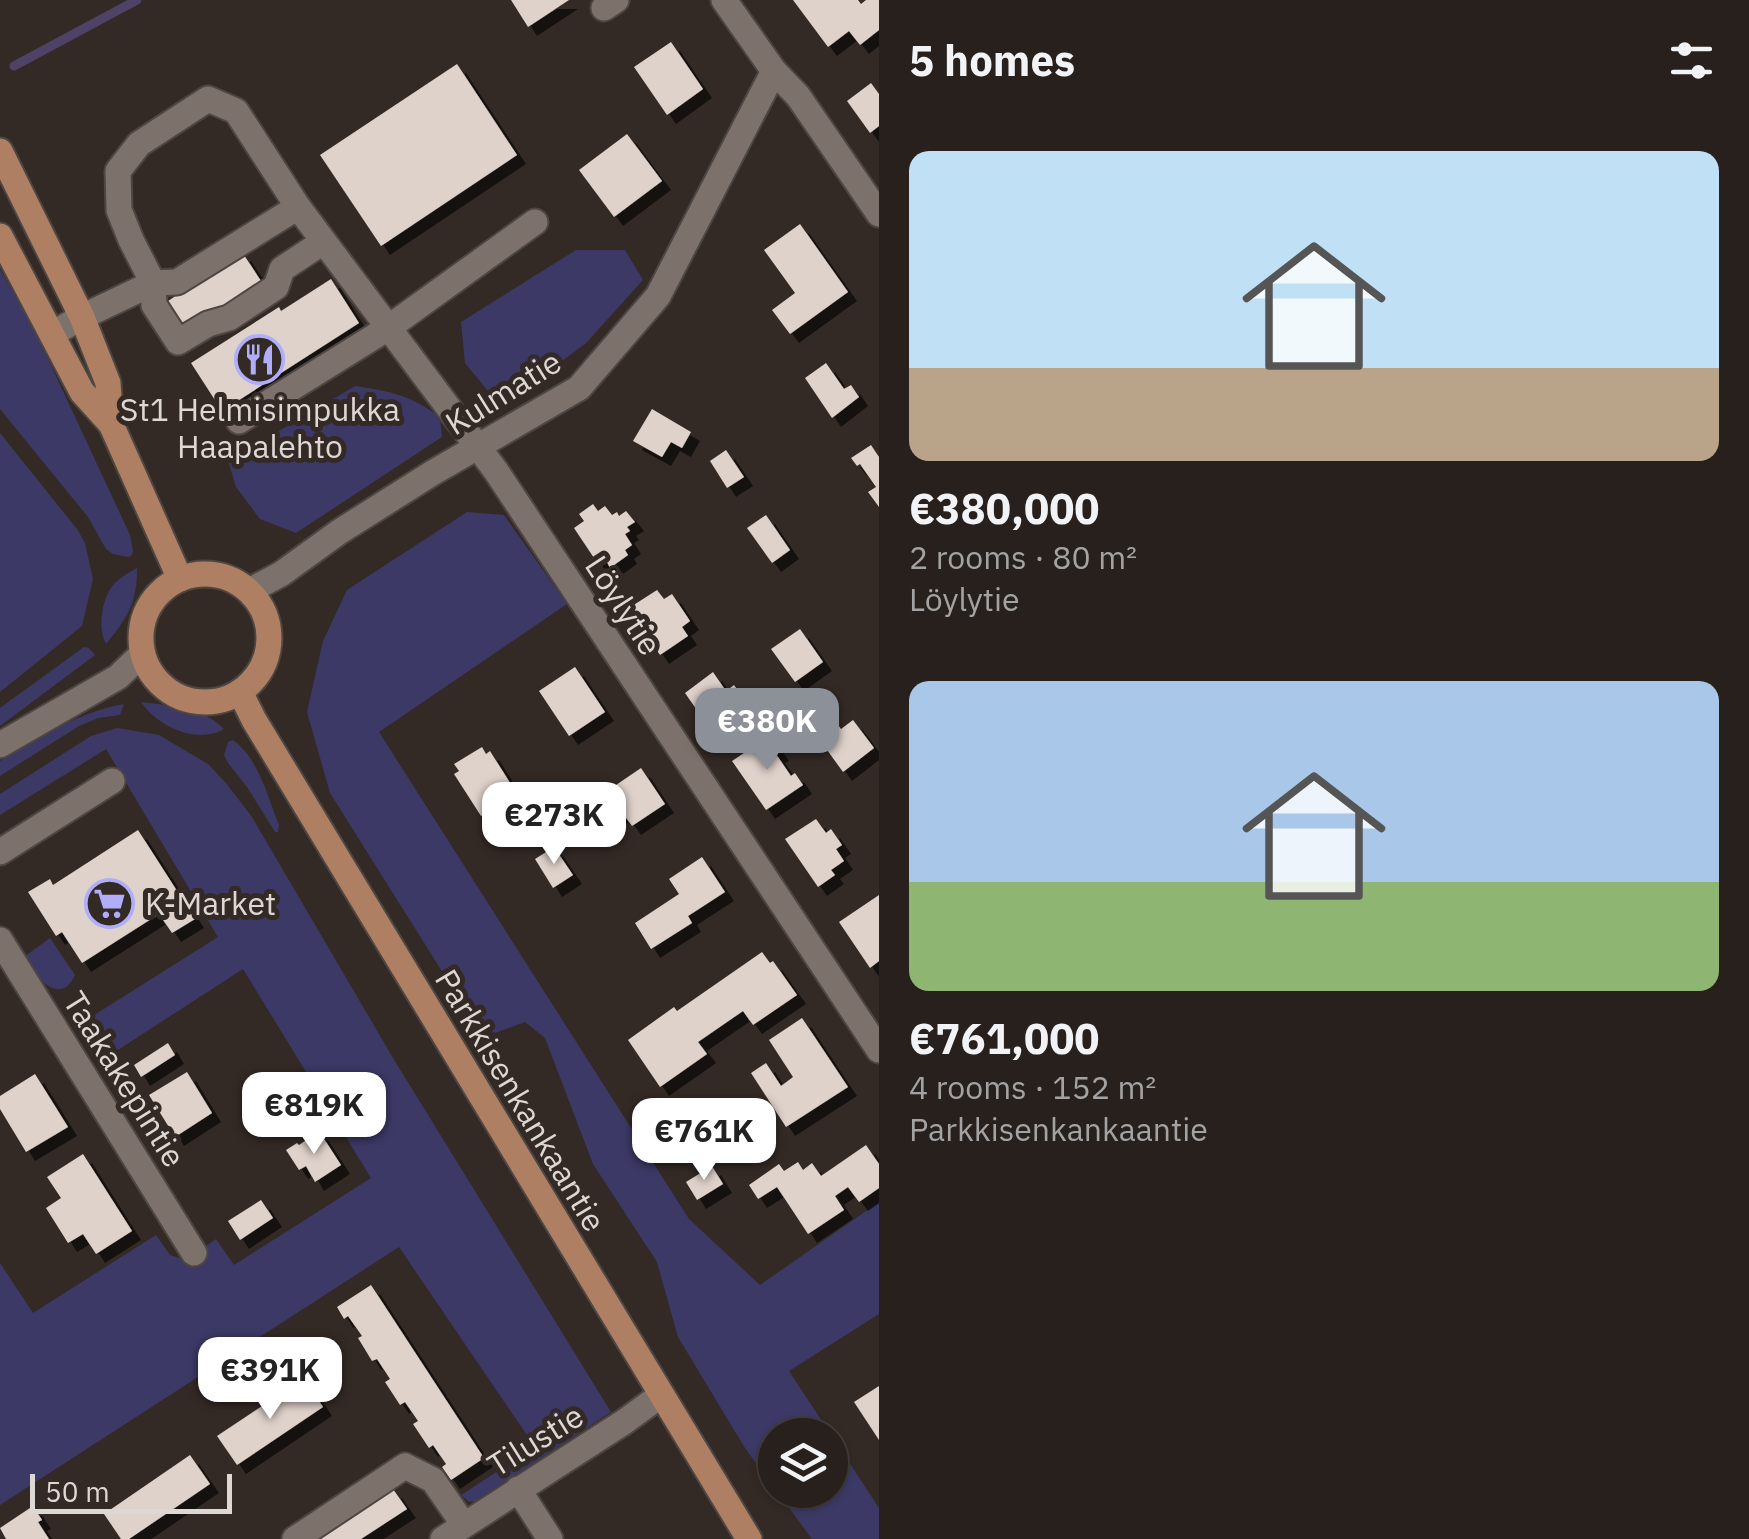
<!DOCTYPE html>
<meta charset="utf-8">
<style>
:root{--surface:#27201c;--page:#332d29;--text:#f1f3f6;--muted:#a4a3a3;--line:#433e3b;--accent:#8c9099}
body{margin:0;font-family:"IBM Plex Sans",sans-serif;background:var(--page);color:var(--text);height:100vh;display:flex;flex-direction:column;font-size:38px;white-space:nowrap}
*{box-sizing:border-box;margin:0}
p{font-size:32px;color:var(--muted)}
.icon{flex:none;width:55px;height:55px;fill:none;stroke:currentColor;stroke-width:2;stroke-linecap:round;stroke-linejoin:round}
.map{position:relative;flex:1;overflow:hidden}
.sheet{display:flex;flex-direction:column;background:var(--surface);width:870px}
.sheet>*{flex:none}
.tools{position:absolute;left:758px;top:1418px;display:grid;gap:20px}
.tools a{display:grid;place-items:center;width:90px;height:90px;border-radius:50%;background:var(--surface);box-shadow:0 2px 8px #0004,0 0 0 2px var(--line);font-size:50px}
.scale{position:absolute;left:30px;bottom:25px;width:202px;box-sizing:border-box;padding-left:10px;border:5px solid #ded8d5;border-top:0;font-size:28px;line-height:35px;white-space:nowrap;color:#ded8d5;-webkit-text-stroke:8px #342a25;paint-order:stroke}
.price{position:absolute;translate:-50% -85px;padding:0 22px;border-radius:20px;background:#fff;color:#222;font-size:32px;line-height:65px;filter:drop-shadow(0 2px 5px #0008)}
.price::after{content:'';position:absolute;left:50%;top:60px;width:30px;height:22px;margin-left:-15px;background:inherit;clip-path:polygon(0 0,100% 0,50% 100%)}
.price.on{background:var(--accent);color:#fff}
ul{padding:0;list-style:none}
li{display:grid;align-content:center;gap:20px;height:530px;padding:0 30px}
li span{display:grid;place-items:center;height:310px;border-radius:20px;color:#555}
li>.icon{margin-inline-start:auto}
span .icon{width:180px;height:180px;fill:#fffc;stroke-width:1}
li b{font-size:42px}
h2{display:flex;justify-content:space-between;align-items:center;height:120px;padding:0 30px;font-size:42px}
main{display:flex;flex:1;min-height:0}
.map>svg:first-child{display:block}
.green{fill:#3c3966}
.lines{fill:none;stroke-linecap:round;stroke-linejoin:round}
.stream{stroke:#4e4366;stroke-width:9}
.building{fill:#dfd2cb;filter:url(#shadow)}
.minor-casing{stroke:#4e4642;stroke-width:29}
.major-casing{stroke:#4e4642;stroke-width:29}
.minor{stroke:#7d726b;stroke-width:25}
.major{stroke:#ae7f63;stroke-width:25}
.labels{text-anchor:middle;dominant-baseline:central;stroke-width:10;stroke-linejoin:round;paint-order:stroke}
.street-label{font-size:32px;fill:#ded8d5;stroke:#342a25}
.poi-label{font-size:32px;fill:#ded8d5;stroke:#342a25}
</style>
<main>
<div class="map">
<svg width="879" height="1539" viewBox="0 0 879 1539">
<defs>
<filter id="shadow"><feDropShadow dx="9" dy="9" stdDeviation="0" flood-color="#0009"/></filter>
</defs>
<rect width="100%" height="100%" fill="#342a25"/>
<g class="green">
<polygon points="576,250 625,250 643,280 586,343 525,389 488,391 465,363 461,322"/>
<polygon points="0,269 35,331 130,535 133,551 132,555 128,557 113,554 106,549 88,517 0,409"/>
<path d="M355,386C391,391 411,396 440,417L442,437L296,533L260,519L236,487L228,461Z"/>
<polygon points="0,433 77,529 85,543 93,579 82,626 0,692"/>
<polygon points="467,512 504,515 567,604 379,732 689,1219 760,1285 879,1202 879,1314 789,1371 879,1508 879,1539 812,1539 776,1490 830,1490 830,1435 775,1435 775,1489 745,1448 678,1337 657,1262 593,1164 545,1038 525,1022 495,1033 472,1019 330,793 307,712 323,641 347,590"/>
<path d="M137,568C137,603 128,617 106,644C98,629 101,603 111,588C117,579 128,573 137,568Z"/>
<polygon points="84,647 89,648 95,655 0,726 0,708"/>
<path d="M141,702C172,706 201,706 224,729C197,745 157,726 141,702Z"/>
<path d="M124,704L120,715L98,718L79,726L0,776V761C41,736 76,713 124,704Z"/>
<polygon points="117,728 159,735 208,764 226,783 252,817 393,1058 611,1412 476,1501 469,1502 461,1495 535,1447 399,1247 0,1505 0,1263 33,1313 156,1235 170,1255 185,1260 216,1239 234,1265 371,1178 243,969 104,1059 94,1057 83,1040 80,1024 218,937 106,749 0,815 0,794 91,736"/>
<path d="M233,740C259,759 267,796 279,825L278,832H275L247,787L228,763L224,755L228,742Z"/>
<path d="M50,938L75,975C60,1008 34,976 24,957Z"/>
</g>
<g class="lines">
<polyline class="stream" points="14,66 137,0"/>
</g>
<g class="building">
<polygon points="511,0 569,0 528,27"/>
<polygon points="793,0 858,0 861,4 866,0 879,0 879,30 860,45 849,31 828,47"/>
<polygon points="671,42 703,89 667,115 634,67"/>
<polygon points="457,64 517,155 381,246 320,155"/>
<polygon points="871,83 879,94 879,126 870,133 847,101"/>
<polygon points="627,134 662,181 614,217 579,170"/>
<polygon points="800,224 848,292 790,334 772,310 795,293 764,250"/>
<polygon points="242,252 261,281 181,333 162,305"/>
<polygon points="331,279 359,323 222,411 191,363 279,307 281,311"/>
<polygon points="826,363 844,389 851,385 859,397 832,418 805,378"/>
<polygon points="652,409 691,432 682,448 671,442 662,457 633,441"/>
<polygon points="871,445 879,457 879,507 868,492 876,487 860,464 857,466 851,458"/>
<polygon points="726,450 744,477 727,488 710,461"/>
<polygon points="593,504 598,511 605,506 612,515 617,512 619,516 626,511 635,522 627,527 630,531 625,534 632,545 625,550 628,555 610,568 607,562 600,567 574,528 584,521 579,514"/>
<polygon points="766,515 790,550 772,563 747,528"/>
<polygon points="657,590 664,599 672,594 690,621 682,627 688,636 660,655 629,608"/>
<polygon points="800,629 823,662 795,682 771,649"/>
<polygon points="575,667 605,712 569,736 539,691"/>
<polygon points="713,672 726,691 734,685 745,700 708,726 685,693"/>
<polygon points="853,720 874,748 843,772 822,743 823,742 818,735 836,722 841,729"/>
<polygon points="769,736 780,752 776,754 791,776 795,773 803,785 766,810 732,761"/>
<polygon points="482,747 486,754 490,751 517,794 481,816 454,774 459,771 454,764"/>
<polygon points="641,768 665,804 632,826 622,812 608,821 594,800"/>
<polygon points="816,819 826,833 831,829 842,845 836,849 844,861 831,870 835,875 818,887 785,839"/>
<polygon points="138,830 195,919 172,933 159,914 82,963 62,932 56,936 28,892 50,879 53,885"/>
<polygon points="554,847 573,875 553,888 535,859"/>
<polygon points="702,857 725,892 688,916 692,923 651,949 635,923 679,894 669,879"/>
<polygon points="879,895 879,961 870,968 839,922"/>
<polygon points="762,952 770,963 773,961 797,995 753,1025 743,1011 698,1042 707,1054 660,1087 628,1040 674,1007 677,1011"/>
<polygon points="802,1018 848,1087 786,1127 751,1073 766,1063 781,1086 793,1077 769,1040"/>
<polygon points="168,1043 175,1055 141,1077 134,1065"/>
<polygon points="187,1072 212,1113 175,1137 149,1095"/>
<polygon points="35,1074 68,1127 26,1152 0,1109 0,1096"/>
<polygon points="319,1131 341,1165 315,1182 306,1166 299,1170 286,1150 297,1143 299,1145"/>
<polygon points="866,1145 879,1164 879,1188 859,1202 848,1187 835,1196 844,1210 808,1234 777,1187 758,1199 749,1185 779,1164 784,1171 798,1162 803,1170 812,1163 821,1176"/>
<polygon points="83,1154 132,1231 96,1254 83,1234 68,1243 46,1208 61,1198 47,1177"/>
<polygon points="712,1166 723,1184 697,1200 686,1182"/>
<polygon points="261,1200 273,1218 240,1240 228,1221"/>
<polygon points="371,1285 484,1458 451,1480 442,1467 446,1464 433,1445 429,1448 413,1424 418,1421 405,1402 400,1405 385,1382 390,1379 377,1359 372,1361 358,1338 362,1336 348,1316 344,1319 337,1307"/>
<polygon points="304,1378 323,1407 237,1465 217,1436"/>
<polygon points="879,1386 879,1440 854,1402"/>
<polygon points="190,1455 210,1484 129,1539 121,1539 104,1514"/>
<polygon points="393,1489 407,1509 361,1539 317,1539"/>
<polygon points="33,1506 42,1520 38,1522 49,1539 6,1539 0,1528"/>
</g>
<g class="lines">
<defs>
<g id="minor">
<polyline points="724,0 774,71 798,96 879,214"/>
<polyline points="604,8 616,0"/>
<polyline points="298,207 236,111 208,99 139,144 118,171 119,210 131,240 153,283 154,305 178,342 208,324 229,318 276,287 282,269 323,242"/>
<polyline points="52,334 82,317 153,283 177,282 298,207 496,471 879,1050"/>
<polyline points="239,421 388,328 535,222"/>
<polyline points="249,591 281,574 339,532 434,472 579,388 658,296 774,71"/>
<polyline points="0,745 118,677 142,654"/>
<polyline points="0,852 112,781"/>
<polyline points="0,940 194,1253"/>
<polyline points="518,1489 550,1539"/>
<polyline points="295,1539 405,1466 433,1480 464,1525"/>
<polyline points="443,1539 624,1422 661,1395"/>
</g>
<g id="major">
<polyline points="0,151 82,317 108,383 111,424 180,579"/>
<polyline points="0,236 82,392 111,424"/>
<circle cx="205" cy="638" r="64"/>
<polyline points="240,692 254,720 749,1539"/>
</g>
</defs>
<use href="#minor" class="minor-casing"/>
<use href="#major" class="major-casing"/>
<use href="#minor" class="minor"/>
<use href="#major" class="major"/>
</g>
<defs>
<symbol id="restaurant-ring" viewBox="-11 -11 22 22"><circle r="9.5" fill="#342a25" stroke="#b0aefa" stroke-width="1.5"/><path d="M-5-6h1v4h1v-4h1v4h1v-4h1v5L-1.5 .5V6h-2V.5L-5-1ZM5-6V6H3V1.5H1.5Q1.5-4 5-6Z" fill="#b0aefa"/></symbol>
<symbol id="supermarket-ring" viewBox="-11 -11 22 22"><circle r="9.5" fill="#342a25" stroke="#b0aefa" stroke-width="1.5"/><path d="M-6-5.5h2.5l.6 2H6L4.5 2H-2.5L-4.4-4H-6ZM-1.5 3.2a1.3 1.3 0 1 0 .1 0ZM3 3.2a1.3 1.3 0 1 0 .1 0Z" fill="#b0aefa"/></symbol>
</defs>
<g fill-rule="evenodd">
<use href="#restaurant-ring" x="232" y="332" width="55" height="55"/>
<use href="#supermarket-ring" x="82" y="876" width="55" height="55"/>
</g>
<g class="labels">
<g class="street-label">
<text transform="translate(503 392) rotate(-32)">Kulmatie</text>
<text transform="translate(624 605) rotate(57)">Löylytie</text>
<text transform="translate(125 1079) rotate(58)">Taakakepintie</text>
<text transform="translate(521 1100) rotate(59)">Parkkisenkankaantie</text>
<text transform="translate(535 1440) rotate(-32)">Tilustie</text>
</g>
<g class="poi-label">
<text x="260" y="409">St1 Helmisimpukka<tspan x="260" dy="37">Haapalehto</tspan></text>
<text x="145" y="903" text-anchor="start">K-Market</text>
</g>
</g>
</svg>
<div class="tools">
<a><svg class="icon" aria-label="layers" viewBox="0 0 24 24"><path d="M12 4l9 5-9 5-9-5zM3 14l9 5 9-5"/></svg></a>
</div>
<div class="scale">50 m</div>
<b class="price on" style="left:767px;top:773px">€380K</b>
<b class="price" style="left:554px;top:867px">€273K</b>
<b class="price" style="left:314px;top:1157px">€819K</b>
<b class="price" style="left:704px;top:1183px">€761K</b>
<b class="price" style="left:270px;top:1422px">€391K</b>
</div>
<section class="sheet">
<h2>5 homes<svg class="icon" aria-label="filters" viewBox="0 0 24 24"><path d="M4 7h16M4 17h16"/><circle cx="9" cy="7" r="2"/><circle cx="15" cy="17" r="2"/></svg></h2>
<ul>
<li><span style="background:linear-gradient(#bfe0f5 70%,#b9a48a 0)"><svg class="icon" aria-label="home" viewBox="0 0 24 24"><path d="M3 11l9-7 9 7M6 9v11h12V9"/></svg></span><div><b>€380,000</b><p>2 rooms · 80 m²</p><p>Löylytie</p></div></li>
<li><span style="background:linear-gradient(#a9c7e8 65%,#8fb573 0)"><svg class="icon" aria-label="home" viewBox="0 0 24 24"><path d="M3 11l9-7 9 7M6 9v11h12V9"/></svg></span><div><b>€761,000</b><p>4 rooms · 152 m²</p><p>Parkkisenkankaantie</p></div></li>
</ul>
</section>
</main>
